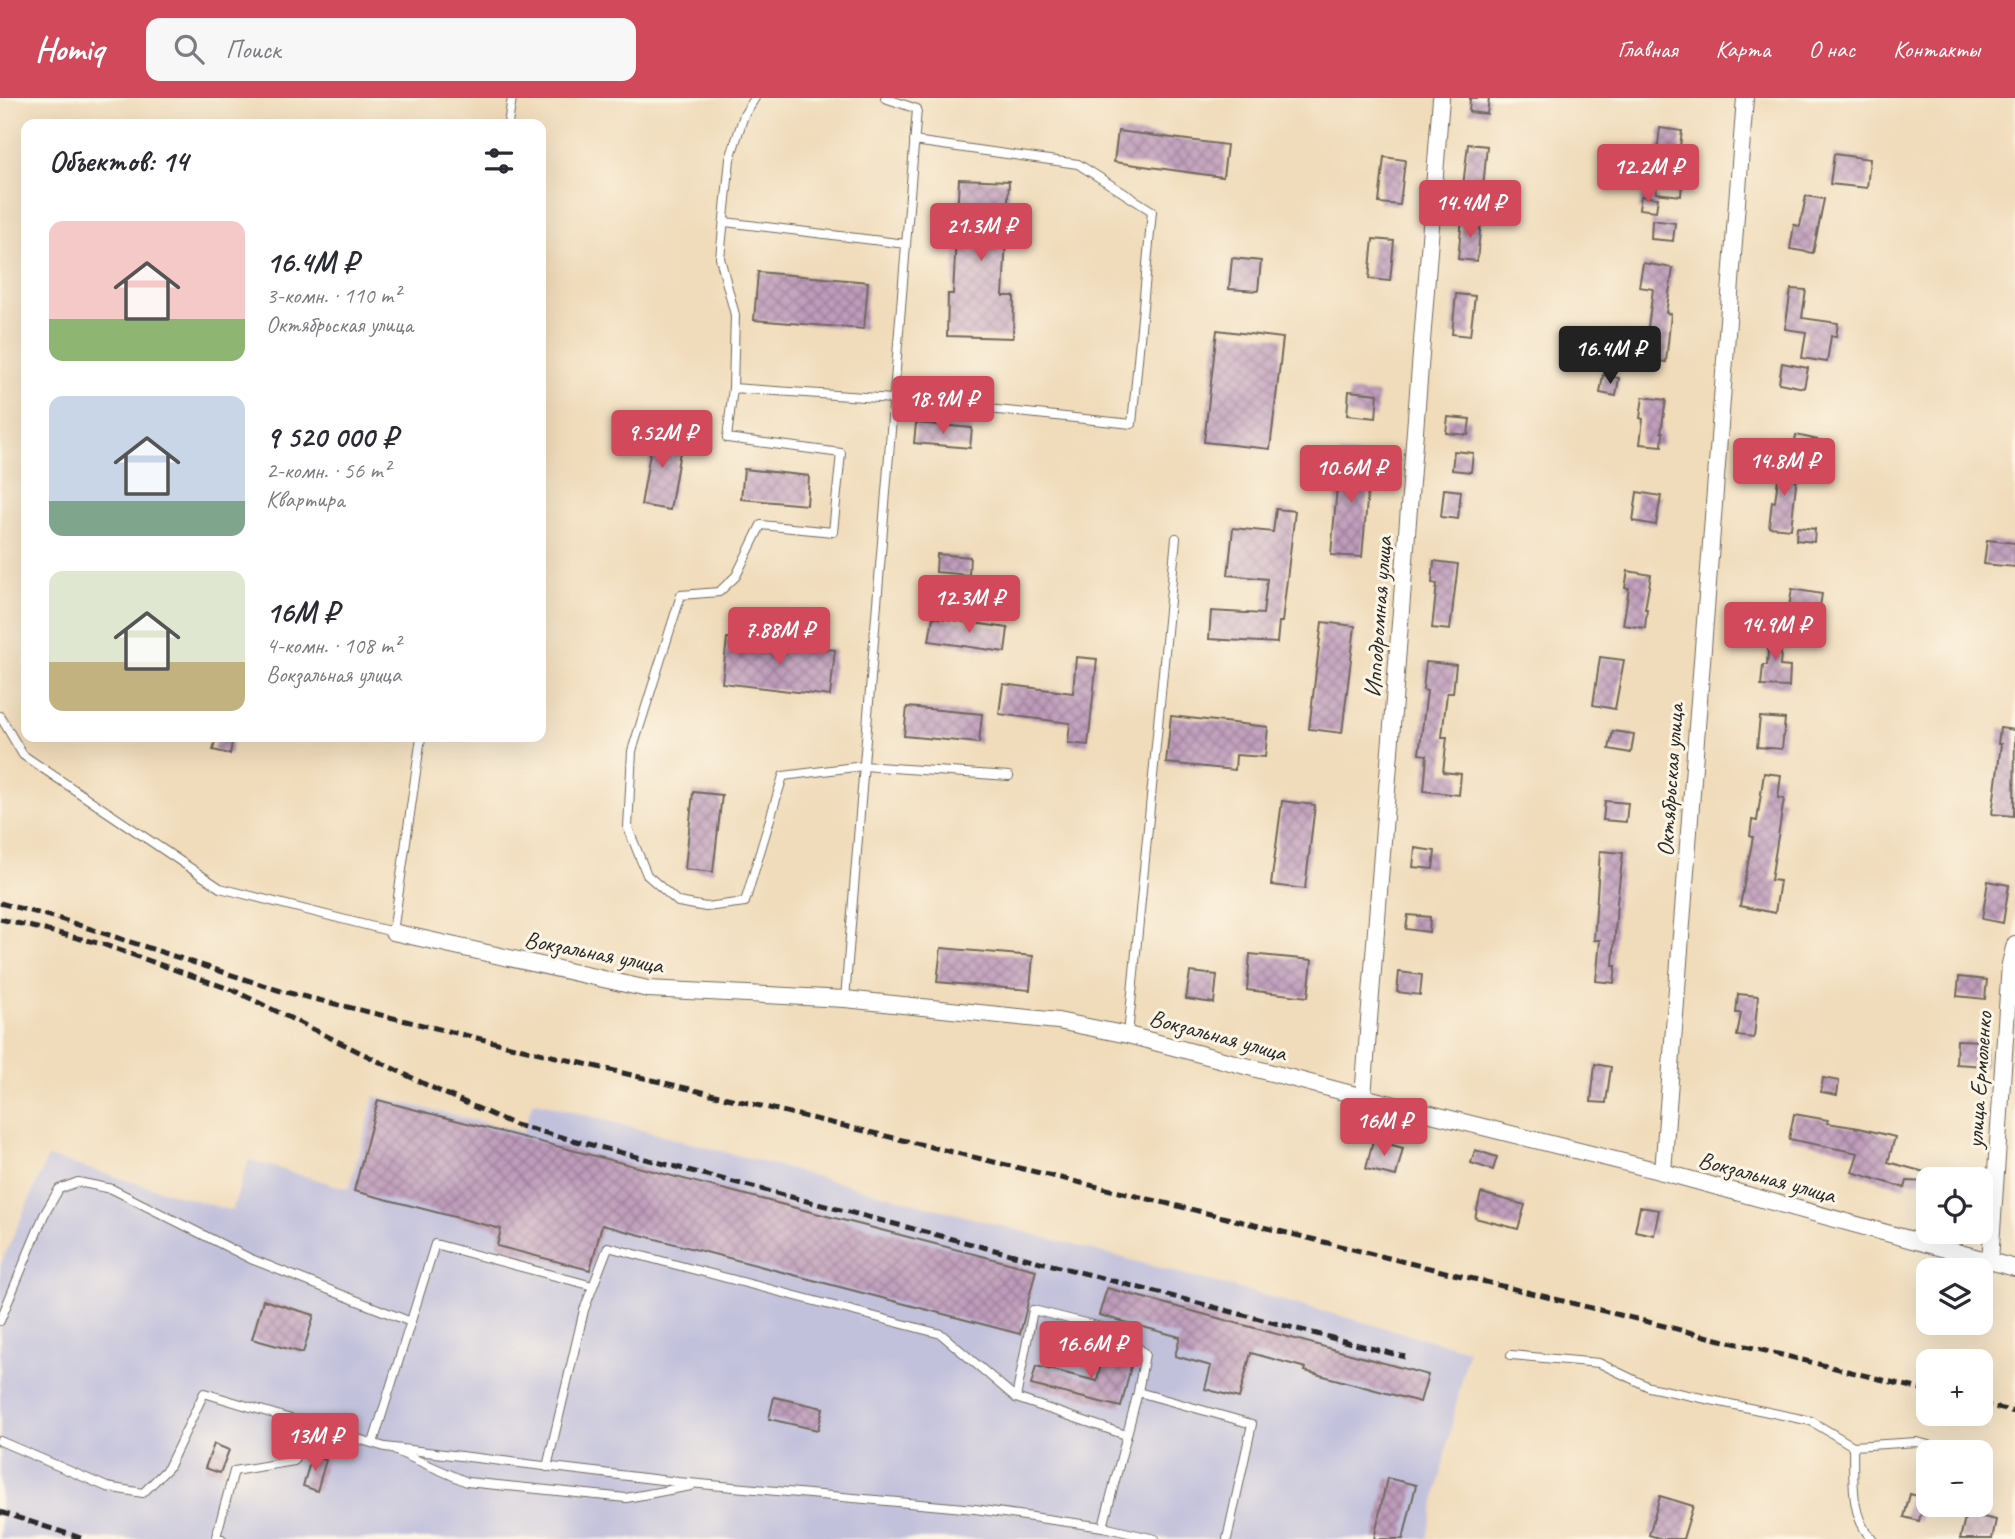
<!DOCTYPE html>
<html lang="ru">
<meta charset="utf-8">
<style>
:root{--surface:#fff;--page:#f7f7f7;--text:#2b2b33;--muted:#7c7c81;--accent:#d1495b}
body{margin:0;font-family:Caveat,sans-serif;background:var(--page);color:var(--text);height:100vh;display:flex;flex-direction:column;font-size:26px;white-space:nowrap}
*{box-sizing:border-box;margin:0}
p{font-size:23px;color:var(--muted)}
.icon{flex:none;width:38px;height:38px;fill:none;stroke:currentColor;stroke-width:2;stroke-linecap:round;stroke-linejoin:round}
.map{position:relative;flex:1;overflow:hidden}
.drawer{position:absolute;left:21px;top:21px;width:525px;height:623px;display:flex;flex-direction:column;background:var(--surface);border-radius:14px;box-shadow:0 7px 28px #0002}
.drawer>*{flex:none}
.controls{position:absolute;left:1916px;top:1069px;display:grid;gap:14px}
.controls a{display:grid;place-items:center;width:77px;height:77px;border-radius:14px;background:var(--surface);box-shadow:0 7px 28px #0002;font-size:35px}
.price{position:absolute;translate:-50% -60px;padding:0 16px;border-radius:7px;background:var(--accent);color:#fff;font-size:23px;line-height:46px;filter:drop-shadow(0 2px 4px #0008)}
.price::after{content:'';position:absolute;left:50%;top:42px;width:21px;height:16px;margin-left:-10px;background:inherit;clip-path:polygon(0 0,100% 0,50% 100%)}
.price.current{background:#222;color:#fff}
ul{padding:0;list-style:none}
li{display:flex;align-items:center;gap:21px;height:175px;padding:0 28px}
li span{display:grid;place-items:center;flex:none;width:196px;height:140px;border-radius:14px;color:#555}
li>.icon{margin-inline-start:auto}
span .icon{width:84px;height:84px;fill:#fffc;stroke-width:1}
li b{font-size:30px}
h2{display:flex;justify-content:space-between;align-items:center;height:84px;padding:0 28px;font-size:30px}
header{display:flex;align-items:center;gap:42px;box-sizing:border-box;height:98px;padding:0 35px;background:var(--accent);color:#fff}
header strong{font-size:33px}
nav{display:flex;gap:38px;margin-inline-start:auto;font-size:24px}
.search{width:490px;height:63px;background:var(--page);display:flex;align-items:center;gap:18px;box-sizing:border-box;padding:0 24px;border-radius:14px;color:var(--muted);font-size:26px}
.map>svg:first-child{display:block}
.industrial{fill:#c2c1dc}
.building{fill:url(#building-cross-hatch)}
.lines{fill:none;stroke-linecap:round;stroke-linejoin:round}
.service-casing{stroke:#70695d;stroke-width:10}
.minor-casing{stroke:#70695d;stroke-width:18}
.service{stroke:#fff;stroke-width:8}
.minor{stroke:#fff;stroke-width:16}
.rail{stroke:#2b2b2b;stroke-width:5;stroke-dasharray:10 5;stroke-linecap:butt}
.labels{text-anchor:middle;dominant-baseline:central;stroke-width:6;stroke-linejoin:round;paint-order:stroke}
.street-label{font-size:24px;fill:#2b2b2b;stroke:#fcf5e5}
</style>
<header>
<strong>Homiq</strong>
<div class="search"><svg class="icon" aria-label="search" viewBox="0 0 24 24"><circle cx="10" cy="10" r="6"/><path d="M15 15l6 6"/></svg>Поиск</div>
<nav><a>Главная</a><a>Карта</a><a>О нас</a><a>Контакты</a></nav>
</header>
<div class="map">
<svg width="2015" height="1441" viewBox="0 0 2015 1441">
<defs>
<pattern id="building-cross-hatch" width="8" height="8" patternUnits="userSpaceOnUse" patternTransform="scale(1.75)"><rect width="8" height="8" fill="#be9bbb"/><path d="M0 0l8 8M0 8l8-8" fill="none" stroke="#9b7f98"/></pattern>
</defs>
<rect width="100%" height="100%" fill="#fcf5e5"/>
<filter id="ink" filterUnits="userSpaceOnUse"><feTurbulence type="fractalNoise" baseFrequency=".0143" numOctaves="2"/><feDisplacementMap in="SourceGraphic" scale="14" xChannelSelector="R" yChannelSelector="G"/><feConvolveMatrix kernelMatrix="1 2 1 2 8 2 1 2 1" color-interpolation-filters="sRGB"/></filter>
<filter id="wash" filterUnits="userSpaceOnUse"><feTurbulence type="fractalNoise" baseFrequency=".00686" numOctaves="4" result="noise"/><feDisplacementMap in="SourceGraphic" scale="28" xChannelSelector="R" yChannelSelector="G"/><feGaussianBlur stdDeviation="1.57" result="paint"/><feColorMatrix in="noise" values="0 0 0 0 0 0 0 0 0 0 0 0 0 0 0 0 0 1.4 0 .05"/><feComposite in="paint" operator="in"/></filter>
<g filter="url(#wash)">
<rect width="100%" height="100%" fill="#f0dbba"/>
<polygon class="industrial" points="375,998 523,1034 533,1003 1468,1252 1427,1441 0,1441 0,1168 48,1059 232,1113 249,1062 349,1091"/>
<g id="blocks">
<g class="building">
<polygon points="1470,0 1489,0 1487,16 1469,14"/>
<polygon points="1660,30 1682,33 1677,71 1683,72 1681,98 1656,95 1659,63 1656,63"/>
<polygon points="1118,33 1227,47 1223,79 1114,64"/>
<polygon points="1468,46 1487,48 1483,90 1463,88"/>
<polygon points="1834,56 1870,61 1867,90 1830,86"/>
<polygon points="1384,59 1405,62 1400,107 1379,105"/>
<polygon points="959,81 1009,83 1003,198 1014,198 1013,240 947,238 948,196 953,196"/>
<polygon points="1641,98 1658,100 1656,113 1639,111"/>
<polygon points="1806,98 1824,101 1813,155 1790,151 1794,127 1800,128"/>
<polygon points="1462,121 1481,123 1477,163 1458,161"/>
<polygon points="1652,122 1675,125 1673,143 1651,141"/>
<polygon points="1373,141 1394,143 1390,183 1369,181"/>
<polygon points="1232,160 1261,163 1258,193 1229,191"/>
<polygon points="1643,165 1673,170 1666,215 1671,216 1666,264 1638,260 1642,236 1647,237 1653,191 1639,189"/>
<polygon points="758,174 868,184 864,231 754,222"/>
<polygon points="1791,191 1806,192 1802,220 1838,225 1836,239 1831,238 1827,264 1802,260 1806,234 1785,231"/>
<polygon points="1456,196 1475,198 1470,238 1452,236"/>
<polygon points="1217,232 1283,240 1270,351 1204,344"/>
<polygon points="1782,265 1808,270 1804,290 1779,285"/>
<polygon points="1603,277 1619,280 1616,298 1600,295"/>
<polygon points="1349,293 1378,296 1376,320 1347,317"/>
<polygon points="1643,299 1666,302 1661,334 1663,334 1662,348 1640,346 1643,321 1640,320"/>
<polygon points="1448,319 1470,321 1468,337 1446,335"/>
<polygon points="916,325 972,330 970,350 914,345"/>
<polygon points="654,332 683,336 670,412 641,407"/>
<polygon points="1796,337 1832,345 1829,361 1793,354"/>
<polygon points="1454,353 1473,355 1471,374 1452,372"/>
<polygon points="1340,355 1371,358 1362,459 1331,457"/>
<polygon points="1780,365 1798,368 1791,431 1769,429 1772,403 1775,404"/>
<polygon points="744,371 809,378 807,407 741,401"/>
<polygon points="1444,391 1461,393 1458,421 1441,419"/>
<polygon points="1637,394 1661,398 1656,427 1633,423"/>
<polygon points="1276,411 1295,413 1282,524 1279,524 1277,545 1209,541 1211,513 1263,516 1267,481 1228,477 1233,430 1273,434"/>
<polygon points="1797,429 1815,431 1814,444 1796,442"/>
<polygon points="1987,442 2015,445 2015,469 1984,466"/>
<polygon points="937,456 970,459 969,477 936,474"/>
<polygon points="1434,463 1458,466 1450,532 1432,530 1437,486 1432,485"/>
<polygon points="1628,473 1651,477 1645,511 1647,511 1645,530 1623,527 1629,490 1625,490"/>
<polygon points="1792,491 1822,496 1818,521 1788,515"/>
<polygon points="933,519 1008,530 1005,554 929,543"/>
<polygon points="1322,524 1355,528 1342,635 1309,631"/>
<polygon points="1770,528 1783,529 1780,568 1790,569 1789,589 1761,588 1763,567 1767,567"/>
<polygon points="727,540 835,552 830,598 722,585"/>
<polygon points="1076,559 1097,561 1088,647 1068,645 1070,625 999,616 1003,586 1073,595"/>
<polygon points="1600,559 1624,562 1615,611 1593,607"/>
<polygon points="1426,564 1456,567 1453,595 1447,595 1442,639 1447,639 1443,674 1461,676 1459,697 1424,693 1427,657 1419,656 1427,593 1423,592"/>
<polygon points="907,609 982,616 979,645 904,638"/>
<polygon points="1171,618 1268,629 1265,659 1236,657 1235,672 1166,665"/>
<polygon points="1760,619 1785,621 1782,651 1757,649"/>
<polygon points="2000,630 2015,632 2014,718 1992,716 2001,646 1998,646"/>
<polygon points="1613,633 1634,636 1631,655 1609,651"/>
<polygon points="216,639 233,639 230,656 213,652"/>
<polygon points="1764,675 1781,677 1778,700 1784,701 1771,782 1780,783 1775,815 1740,808 1753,739 1750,738 1752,722 1757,723"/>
<polygon points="693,694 722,697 713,774 685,771"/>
<polygon points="1282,703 1315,707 1305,791 1271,787"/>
<polygon points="1605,703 1628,705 1626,724 1603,722"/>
<polygon points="1415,750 1435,753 1433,771 1413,769"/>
<polygon points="1600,753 1623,755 1617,804 1613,868 1616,868 1614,885 1596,883 1600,842 1594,842"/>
<polygon points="1988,783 2009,787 2003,825 1982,821"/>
<polygon points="1408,817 1430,819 1429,834 1406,831"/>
<polygon points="941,850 1033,858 1030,892 937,884"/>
<polygon points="1250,856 1312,862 1308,899 1247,892"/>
<polygon points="1190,874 1217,877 1214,905 1186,901"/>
<polygon points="1399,874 1422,877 1420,897 1397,894"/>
<polygon points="1959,879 1987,882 1985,901 1957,898"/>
<polygon points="1738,896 1758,898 1754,940 1737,938 1741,915 1736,915"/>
<polygon points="1957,942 1986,943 1985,968 1956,966"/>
<polygon points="1595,966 1611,969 1606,1005 1591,1004"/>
<polygon points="1823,980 1839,983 1837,997 1821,994"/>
<polygon points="378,1002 1036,1172 1020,1236 602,1127 590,1172 497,1148 501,1131 354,1093"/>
<polygon points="1794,1016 1828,1022 1827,1025 1859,1030 1895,1039 1888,1064 1943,1079 1943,1082 1928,1082 1928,1084 1907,1083 1905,1090 1852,1074 1858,1055 1789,1041"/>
<polygon points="1373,1042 1403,1050 1396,1078 1366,1071"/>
<polygon points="1475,1052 1497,1059 1493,1072 1471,1065"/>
<polygon points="1481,1095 1525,1107 1518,1131 1475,1120"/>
<polygon points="1640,1109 1659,1112 1654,1137 1635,1133"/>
<polygon points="1107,1190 1428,1277 1420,1304 1305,1273 1306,1270 1251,1255 1239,1300 1205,1291 1211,1268 1175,1258 1180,1239 1099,1217"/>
<polygon points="263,1202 314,1217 303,1255 252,1241"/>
<polygon points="1104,1253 1133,1260 1121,1309 1031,1287 1036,1268 1097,1283"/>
<polygon points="774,1299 823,1310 818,1332 769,1321"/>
<polygon points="214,1346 229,1352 220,1375 205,1370"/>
<polygon points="312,1358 326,1362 317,1393 303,1388"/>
<polygon points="1387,1380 1416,1387 1403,1441 1374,1441"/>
<polygon points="1910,1396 1925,1400 1919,1423 1904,1419"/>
<polygon points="1660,1398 1693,1408 1683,1441 1662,1441 1649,1437"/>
<polygon points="1966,1415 1996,1422 1992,1441 1960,1441"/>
</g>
</g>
</g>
<g filter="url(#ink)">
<use href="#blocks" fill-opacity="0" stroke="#70695d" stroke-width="2"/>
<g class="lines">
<defs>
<g id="service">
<polyline points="508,26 512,0"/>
<polyline points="914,43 1078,66 1152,113 1132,326 893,301 733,290 727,340 841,355 833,434 761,427 736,478 719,494 681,497 632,653 628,730 647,777 678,804 706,809 745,804 783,678 863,668 1009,678"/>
<polyline points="725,124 906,146"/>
<polyline points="733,290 735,217 720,160 730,61 744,17 755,0"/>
<polyline points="0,618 23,657 220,790 393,834 421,639"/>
<polyline points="845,901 917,11 885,0"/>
<polyline points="1128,937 1176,440"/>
<polyline points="0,1223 44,1117 59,1091 78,1084 112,1091 251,1161 411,1224"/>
<polyline points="1511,1257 1599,1265 1649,1289 1811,1323 1853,1348 1917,1344 1956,1354"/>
<polyline points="1138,1294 1252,1326 1227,1441"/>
<polyline points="1016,1300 1033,1212 1121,1234 1145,1256 1138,1294 1103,1429"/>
<polyline points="0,1343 107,1389 143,1395 168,1370 204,1295 304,1325"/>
<polyline points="373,1345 435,1146 593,1188"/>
<path d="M1853,1348C1854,1378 1849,1418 1872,1441"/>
<polyline points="394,1352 467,1384 626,1400 691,1388"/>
<polyline points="547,1369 584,1212 608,1149 941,1236 1016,1300 1126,1337"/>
<polyline points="222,1441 216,1439 234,1373 294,1363 304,1325 385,1349 678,1384 975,1411 1103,1429 1155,1441"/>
</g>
<g id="minor">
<polyline points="393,834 648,891 845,901 1058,923 1128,937 1363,999 1663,1074 2015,1170"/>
<polyline points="1363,999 1441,0"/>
<polyline points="1663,1074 1745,0"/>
<polyline points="1990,1163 2010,866 2015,846"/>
</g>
</defs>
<use href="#service" class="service-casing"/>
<use href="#minor" class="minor-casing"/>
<use href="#service" class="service"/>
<use href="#minor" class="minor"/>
<g class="rail">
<polyline points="0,805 57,820 281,893 1186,1110 1928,1293"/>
<polyline points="0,821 102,846 235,893 437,992 515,1027 1405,1259"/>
<polyline points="1981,1306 2015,1314"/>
<polyline points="0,1414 84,1441"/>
</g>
</g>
</g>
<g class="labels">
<g class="street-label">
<text transform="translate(1378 519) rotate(-86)">Ипподромная улица</text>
<text transform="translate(1670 682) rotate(-86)">Октябрьская улица</text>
<text transform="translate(594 854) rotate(11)">Вокзальная улица</text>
<text transform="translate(1218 937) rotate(15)">Вокзальная улица</text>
<text transform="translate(1979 982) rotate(-86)">улица Ермоленко</text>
<text transform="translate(1767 1079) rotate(15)">Вокзальная улица</text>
</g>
</g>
</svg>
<div class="controls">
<a><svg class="icon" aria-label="locate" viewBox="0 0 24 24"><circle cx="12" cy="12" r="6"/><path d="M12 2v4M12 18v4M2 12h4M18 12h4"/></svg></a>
<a><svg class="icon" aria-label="layers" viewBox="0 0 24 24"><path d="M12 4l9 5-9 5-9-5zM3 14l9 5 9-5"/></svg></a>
<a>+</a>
<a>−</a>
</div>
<b class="price" style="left:1648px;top:106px">12.2M ₽</b>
<b class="price" style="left:1470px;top:142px">14.4M ₽</b>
<b class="price" style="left:981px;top:165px">21.3M ₽</b>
<b class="price current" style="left:1610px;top:288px">16.4M ₽</b>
<b class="price" style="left:943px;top:338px">18.9M ₽</b>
<b class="price" style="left:662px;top:372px">9.52M ₽</b>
<b class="price" style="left:1784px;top:400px">14.8M ₽</b>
<b class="price" style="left:1351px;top:407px">10.6M ₽</b>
<b class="price" style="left:969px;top:537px">12.3M ₽</b>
<b class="price" style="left:1775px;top:564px">14.9M ₽</b>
<b class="price" style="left:779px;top:569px">7.88M ₽</b>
<b class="price" style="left:1384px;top:1060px">16M ₽</b>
<b class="price" style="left:1091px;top:1283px">16.6M ₽</b>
<b class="price" style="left:315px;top:1375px">13M ₽</b>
<section class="drawer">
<h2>Объектов: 14<svg class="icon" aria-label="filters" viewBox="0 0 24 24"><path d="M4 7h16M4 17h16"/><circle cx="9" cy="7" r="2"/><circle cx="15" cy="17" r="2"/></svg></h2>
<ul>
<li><span style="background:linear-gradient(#f6c9c9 70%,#8fb573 0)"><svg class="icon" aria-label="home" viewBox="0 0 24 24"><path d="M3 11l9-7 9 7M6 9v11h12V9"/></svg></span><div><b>16.4M ₽</b><p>3-комн. · 110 m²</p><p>Октябрьская улица</p></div></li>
<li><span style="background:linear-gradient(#c9d6e8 75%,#7fa58c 0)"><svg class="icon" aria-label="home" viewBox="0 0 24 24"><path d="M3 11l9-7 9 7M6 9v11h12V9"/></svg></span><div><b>9 520 000 ₽</b><p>2-комн. · 56 m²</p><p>Квартира</p></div></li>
<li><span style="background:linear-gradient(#dfe7d0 65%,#c2b280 0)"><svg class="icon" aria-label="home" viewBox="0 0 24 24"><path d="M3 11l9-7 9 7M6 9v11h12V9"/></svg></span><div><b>16M ₽</b><p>4-комн. · 108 m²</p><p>Вокзальная улица</p></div></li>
</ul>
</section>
</div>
